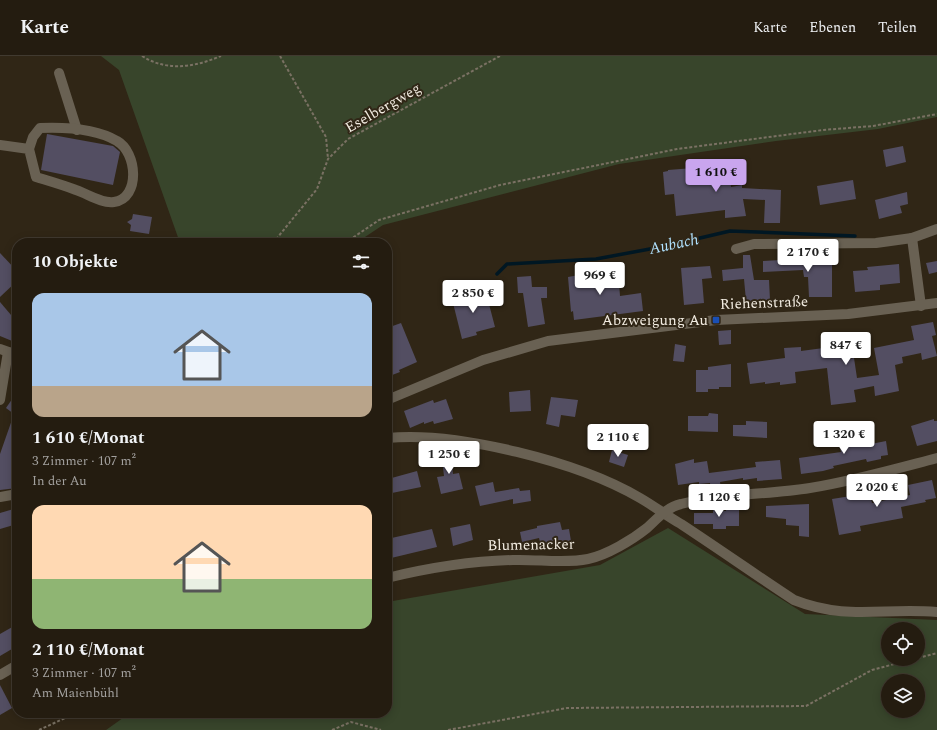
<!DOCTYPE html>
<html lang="de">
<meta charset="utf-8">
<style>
:root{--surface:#241c10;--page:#30291e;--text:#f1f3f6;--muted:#a3a19f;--line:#413a30;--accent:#c9a5ee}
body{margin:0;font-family:Spectral,serif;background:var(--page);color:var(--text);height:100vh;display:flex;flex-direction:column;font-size:15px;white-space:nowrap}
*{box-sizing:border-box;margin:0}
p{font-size:13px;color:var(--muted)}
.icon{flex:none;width:22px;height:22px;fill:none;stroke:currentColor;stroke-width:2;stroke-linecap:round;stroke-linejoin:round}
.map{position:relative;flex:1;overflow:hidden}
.side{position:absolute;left:12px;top:182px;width:380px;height:480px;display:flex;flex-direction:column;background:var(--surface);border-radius:16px;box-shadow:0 2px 10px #0003,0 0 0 1px var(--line)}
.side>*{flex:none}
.buttons{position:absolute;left:881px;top:566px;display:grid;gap:8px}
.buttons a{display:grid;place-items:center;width:44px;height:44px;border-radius:50%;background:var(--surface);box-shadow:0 2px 10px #0003,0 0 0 1px var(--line);font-size:20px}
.price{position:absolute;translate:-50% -34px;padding:0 9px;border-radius:4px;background:#fff;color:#222;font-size:13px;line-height:26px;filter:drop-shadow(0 1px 2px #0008)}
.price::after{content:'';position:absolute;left:50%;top:24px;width:12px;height:9px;margin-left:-6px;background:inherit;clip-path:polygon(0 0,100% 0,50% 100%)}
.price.selected{background:var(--accent);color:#111}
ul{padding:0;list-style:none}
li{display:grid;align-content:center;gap:8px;height:212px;padding:0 20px}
li span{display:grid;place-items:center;height:124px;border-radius:12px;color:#555}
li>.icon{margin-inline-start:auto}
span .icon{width:72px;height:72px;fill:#fffc;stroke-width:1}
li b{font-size:17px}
h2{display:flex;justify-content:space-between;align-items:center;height:48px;padding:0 20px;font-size:17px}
header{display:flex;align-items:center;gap:24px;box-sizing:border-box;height:56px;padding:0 20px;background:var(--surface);border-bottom:1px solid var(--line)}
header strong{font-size:19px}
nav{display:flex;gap:22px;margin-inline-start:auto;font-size:14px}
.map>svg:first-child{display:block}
.green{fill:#38452b;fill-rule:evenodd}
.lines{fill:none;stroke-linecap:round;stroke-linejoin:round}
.stream{stroke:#001723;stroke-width:3.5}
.building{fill:#534e62}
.path{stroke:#7a7163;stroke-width:2;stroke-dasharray:3 2;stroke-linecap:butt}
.minor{stroke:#696153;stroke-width:10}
.transit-dot{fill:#1a4fb4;stroke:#302616;stroke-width:1.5}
.labels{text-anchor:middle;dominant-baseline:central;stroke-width:4;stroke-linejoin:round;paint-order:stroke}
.street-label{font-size:15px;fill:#f2ece1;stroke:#302616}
.poi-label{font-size:15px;fill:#f2ece1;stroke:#302616;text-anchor:end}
.water-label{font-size:16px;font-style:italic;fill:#b0e1fe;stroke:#302616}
</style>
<header>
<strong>Karte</strong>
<nav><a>Karte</a><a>Ebenen</a><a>Teilen</a></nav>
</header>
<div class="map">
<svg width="937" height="674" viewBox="0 0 937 674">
<rect width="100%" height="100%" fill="#302616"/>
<g class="green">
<polygon points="101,0 937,0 937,61 878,73 776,85 619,108 383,169 356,187 180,187 119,14"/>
<path d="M668,472L805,558L937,564V674H106L130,657H387V546L600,509ZM888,573H918V603H888ZM888,625H918V655H888Z"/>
</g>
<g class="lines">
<polyline class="stream" points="497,218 507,208 596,203 666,190 730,175 855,180"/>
</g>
<g class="building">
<polygon points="47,78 113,90 120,96 113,129 41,114"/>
<polygon points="903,90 906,106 886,111 883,94"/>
<polygon points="725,106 726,111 728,110 731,131 742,129 742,132 781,134 780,167 764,167 765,144 743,143 746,160 725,162 725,154 676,160 674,138 665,139 663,116 668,115 668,114 706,111 706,108"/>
<polygon points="853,124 856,143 820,149 817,130"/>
<polygon points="907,136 908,148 900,150 902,157 879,163 875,144"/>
<polygon points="133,158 152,161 149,178 130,175 131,169 127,166 132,163"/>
<polygon points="0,197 17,215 17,225 0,241"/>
<polygon points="743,199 750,199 754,224 769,224 770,244 746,245 744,223 723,225 722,214 743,212"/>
<polygon points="815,202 832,203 832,241 809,241 808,221 804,221 803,214 763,216 763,205"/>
<polygon points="937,205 937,216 929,218 926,207"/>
<polygon points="899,208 900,227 880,229 880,234 855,236 853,215 868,214 867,211"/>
<polygon points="710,210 712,222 702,223 704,247 684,249 681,212"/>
<polygon points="607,214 618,214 620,240 641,237 643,255 574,264 573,255 571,256 568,221"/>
<polygon points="531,220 532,231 547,231 547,242 541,242 545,268 528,271 523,237 518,237 517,221"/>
<polygon points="485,233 495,271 476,276 477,279 462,283 452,243"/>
<polygon points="0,246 17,266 17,287 0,280"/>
<polygon points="933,266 936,279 932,280 937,300 922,304 921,297 902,301 903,307 895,309 899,335 875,340 874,330 854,334 856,346 831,349 827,312 795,316 796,327 780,329 780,326 765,328 765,326 750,328 747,307 785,302 784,292 801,291 801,295 831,291 832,299 846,297 847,303 854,302 857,322 879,319 874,292 914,284 911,270"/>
<polygon points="401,267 417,306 399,314 400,316 387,321 387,272"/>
<polygon points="731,274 731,288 719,289 718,275"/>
<polygon points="675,288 686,290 684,306 673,305"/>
<polygon points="731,308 731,331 719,331 719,333 708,333 708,336 696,336 696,314 708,314 708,311"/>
<polygon points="530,334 531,355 510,356 509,336"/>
<polygon points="17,336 17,432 0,434 0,398 14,358 6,352"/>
<polygon points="551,341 578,344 575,361 561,359 559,371 546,368"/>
<polygon points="446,343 453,363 434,368 433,365 424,368 424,366 410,372 404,355 433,344 434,347"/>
<polygon points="709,357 718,358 718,376 688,375 688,360 708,360"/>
<polygon points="934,363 934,365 937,365 937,385 917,390 911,370"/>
<polygon points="746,365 767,366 767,382 733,380 733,369 746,369"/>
<polygon points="853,378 856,391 886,385 888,399 881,400 881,403 867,406 866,403 833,410 834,412 823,415 801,418 799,402 841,396 837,381"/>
<polygon points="451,394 453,418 459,417 463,433 441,438 437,421 444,420 441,395"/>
<polygon points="612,394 628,399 624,411 609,406"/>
<polygon points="694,403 694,407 707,405 709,417 756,411 755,406 780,404 782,423 757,425 757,422 743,424 743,422 720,426 721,432 711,433 710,427 699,428 699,426 678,429 675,408"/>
<polygon points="417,415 421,431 392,437 388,423"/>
<polygon points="932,424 936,442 925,444 926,446 901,451 903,462 860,470 861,475 839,479 832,443 870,437 872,447 910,439 908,429"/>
<polygon points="493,426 495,436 519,432 520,435 530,434 531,445 513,448 513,443 480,450 475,430"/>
<polygon points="809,448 809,481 799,480 799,470 786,469 786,463 766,461 766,450"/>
<polygon points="726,451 739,451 739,470 726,470 726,473 713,473 713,468 694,468 694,457 713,457 713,454 726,455"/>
<polygon points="17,452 17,468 0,473 0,457"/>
<polygon points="560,466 562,474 569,473 571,485 541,490 539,482 522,486 520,476 537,472 537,470"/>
<polygon points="470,468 473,484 453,490 450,472"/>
<polygon points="432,473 437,491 387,503 387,483"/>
<polygon points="14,570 17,576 17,590 0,600 0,578"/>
<polygon points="0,629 12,652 0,659"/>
</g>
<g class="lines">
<g class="path">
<path d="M142,0C167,16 195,11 221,0"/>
<polyline points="280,0 326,81 328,103"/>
<polyline points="273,187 317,133 328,103 348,83 500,0"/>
<polyline points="345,187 379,164 500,129 677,93 823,74 873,70 937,58"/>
<polyline points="918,602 937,597"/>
<polyline points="39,674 76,657"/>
<polyline points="332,674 351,666 381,674"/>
<polyline points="448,674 567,652 806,650 872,614 913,603"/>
</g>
<g class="minor">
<polyline points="59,17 77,74"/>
<path d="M0,89L29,93L33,81L40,72C65,71 95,72 117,85C137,96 141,142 114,146C102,148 88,138 76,134C63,129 49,125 36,121L29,93"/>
<polyline points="912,182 921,250"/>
<polyline points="736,193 754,188 876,187 912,182 937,173"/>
<polyline points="0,293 17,299"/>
<polyline points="0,344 8,296"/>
<polyline points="387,344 483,304 548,285 716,264 848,258 937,247"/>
<path d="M387,382C457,375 579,406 640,442C654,450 667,460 681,468C719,493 756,519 794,544C847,565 884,551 937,556"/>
<polyline points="0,441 17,438"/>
<path d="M387,522C428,512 470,505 513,504C538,503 564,508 588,503C607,499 632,484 647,472C657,463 667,451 681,448C723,437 768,439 810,432C853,425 895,413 937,402"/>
<polyline points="0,619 17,609"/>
</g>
</g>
<rect class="transit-dot" x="712" y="260" width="8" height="8" rx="2"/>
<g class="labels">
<g class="street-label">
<text transform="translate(383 52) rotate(-30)">Eselbergweg</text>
<text transform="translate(764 247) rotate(-2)">Riehenstraße</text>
<text transform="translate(531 489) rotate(-1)">Blumenacker</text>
</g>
<g class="poi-label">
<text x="708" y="264">Abzweigung Au</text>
</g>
<g class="water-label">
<text transform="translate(674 188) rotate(-12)">Aubach</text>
</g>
</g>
</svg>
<div class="buttons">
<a><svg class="icon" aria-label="locate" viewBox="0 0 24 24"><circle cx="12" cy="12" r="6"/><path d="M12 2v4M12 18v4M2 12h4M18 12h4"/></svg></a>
<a><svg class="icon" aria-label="layers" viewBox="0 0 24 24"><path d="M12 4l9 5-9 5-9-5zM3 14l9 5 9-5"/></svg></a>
</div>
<b class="price selected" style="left:716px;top:137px">1 610 €</b>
<b class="price" style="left:808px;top:217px">2 170 €</b>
<b class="price" style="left:600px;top:240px">969 €</b>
<b class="price" style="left:473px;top:258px">2 850 €</b>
<b class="price" style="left:846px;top:310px">847 €</b>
<b class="price" style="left:844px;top:399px">1 320 €</b>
<b class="price" style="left:618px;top:402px">2 110 €</b>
<b class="price" style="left:449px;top:419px">1 250 €</b>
<b class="price" style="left:877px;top:452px">2 020 €</b>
<b class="price" style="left:719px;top:462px">1 120 €</b>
<section class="side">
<h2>10 Objekte<svg class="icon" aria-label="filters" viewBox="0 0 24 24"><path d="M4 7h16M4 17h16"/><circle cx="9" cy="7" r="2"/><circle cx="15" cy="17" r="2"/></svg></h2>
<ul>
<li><span style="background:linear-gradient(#a9c7e8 75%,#b9a48a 0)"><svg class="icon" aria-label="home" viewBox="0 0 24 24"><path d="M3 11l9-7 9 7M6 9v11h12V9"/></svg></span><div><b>1 610 €/Monat</b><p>3 Zimmer · 107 m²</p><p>In der Au</p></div></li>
<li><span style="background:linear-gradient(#ffd9b3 60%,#8fb573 0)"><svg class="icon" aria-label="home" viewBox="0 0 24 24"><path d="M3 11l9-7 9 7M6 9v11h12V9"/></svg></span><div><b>2 110 €/Monat</b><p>3 Zimmer · 107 m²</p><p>Am Maienbühl</p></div></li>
</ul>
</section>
</div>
